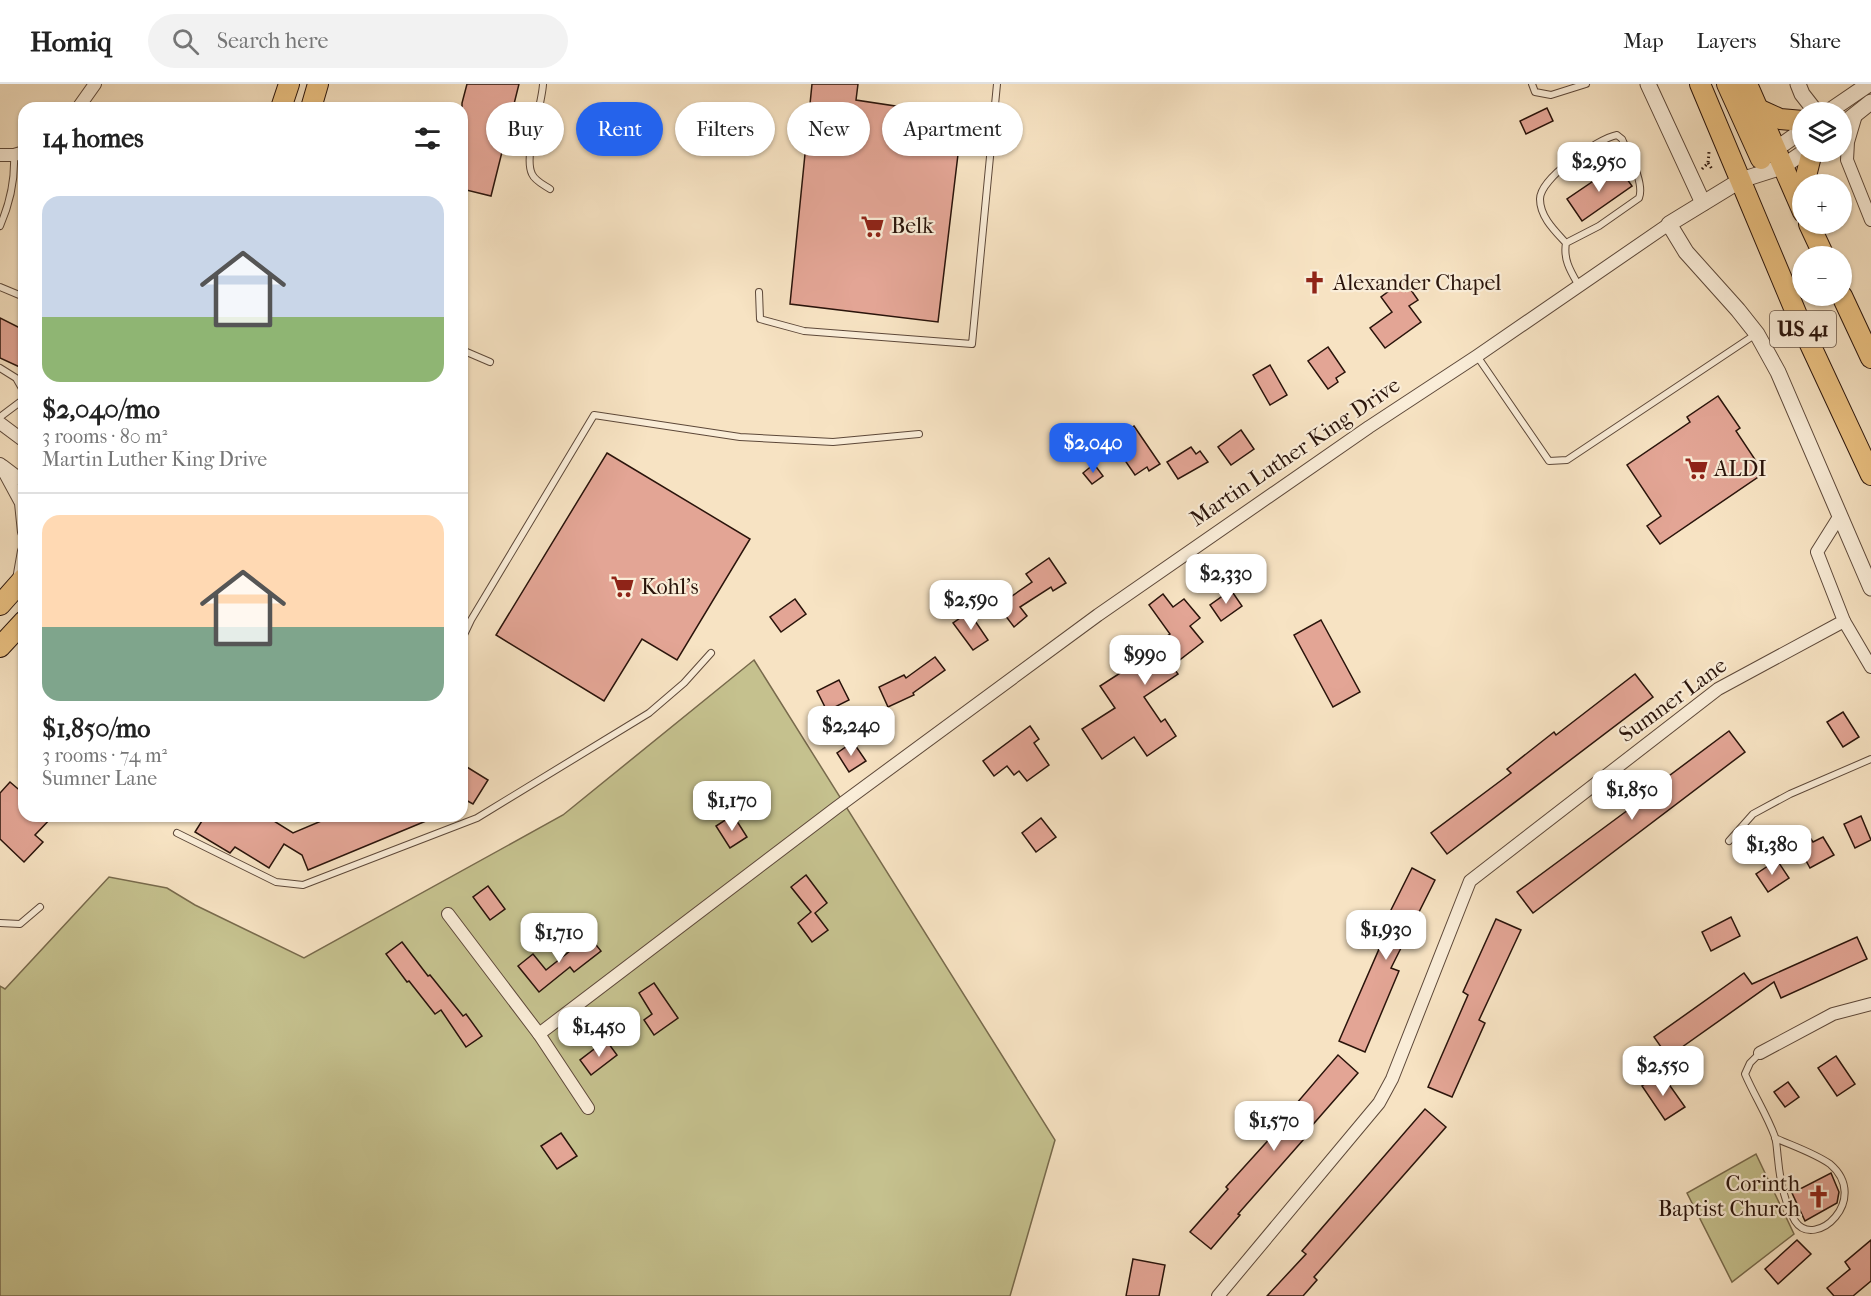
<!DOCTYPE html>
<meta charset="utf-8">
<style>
:root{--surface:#fff;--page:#f2f2f2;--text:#222;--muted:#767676;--line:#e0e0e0;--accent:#2563eb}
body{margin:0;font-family:"IM FELL French Canon",serif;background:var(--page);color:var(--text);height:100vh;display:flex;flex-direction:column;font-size:22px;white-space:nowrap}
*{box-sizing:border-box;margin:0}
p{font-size:20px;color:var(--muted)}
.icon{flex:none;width:33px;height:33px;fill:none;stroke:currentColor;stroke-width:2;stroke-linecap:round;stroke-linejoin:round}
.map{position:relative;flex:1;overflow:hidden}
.details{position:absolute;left:18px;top:18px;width:450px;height:720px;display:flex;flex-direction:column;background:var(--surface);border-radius:18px;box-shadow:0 2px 4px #0004}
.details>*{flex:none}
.guide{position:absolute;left:486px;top:18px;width:570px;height:54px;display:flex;gap:12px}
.tools{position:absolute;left:1792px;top:18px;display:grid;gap:12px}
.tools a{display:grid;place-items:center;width:60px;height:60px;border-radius:50%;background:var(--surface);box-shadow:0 2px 4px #0004;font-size:30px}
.price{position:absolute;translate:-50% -51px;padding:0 14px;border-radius:12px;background:#fff;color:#222;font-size:20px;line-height:39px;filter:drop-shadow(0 2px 3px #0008)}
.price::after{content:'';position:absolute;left:50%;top:36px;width:18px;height:14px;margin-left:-9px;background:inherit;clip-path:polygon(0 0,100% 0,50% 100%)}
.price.active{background:var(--accent);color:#fff}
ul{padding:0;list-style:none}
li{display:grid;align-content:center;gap:12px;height:318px;padding:0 24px}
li+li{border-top:2px solid var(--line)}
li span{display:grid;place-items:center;height:186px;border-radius:18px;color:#555}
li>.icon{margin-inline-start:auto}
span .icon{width:108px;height:108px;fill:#fffc;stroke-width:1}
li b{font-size:26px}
h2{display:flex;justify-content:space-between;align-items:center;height:72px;padding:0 24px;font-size:26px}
.chip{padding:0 21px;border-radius:27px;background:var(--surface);box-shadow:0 2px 4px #0004;font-size:21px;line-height:54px}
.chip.active{background:var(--accent);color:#fff}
header{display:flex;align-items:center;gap:36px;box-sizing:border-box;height:84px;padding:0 30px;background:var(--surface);border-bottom:2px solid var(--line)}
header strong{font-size:28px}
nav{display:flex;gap:33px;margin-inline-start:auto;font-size:21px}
.search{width:420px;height:54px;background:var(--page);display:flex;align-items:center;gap:15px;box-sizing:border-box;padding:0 21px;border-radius:33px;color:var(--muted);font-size:22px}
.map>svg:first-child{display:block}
.green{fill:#c5c18e;stroke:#786a4c;stroke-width:1.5}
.building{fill:#e3a595;stroke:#2a140b;stroke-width:1.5}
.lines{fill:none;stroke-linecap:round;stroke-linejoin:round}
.service-casing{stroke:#5d4839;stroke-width:8}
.minor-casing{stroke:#5d4839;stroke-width:14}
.tertiary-casing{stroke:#5d4839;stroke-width:17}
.primary-casing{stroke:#2a140b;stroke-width:22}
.path{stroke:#2a140b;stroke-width:3;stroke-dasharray:1.5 3;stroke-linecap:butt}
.service{stroke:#faedd8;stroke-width:6}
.minor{stroke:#faedd8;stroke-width:12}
.tertiary{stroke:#faedd8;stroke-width:15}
.primary{stroke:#ecc282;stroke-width:20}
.labels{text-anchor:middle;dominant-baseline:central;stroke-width:4.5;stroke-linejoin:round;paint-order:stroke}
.shield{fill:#faedd8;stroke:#685548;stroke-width:1.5}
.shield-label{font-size:21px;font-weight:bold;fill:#2a140b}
.poi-label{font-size:22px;fill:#2a140b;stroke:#faedd8;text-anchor:start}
.street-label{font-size:22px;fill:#2a140b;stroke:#faedd8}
</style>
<header>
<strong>Homiq</strong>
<div class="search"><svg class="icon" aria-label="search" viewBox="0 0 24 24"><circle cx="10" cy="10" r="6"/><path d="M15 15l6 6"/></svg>Search here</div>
<nav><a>Map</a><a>Layers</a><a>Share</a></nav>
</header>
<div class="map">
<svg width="1871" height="1212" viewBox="0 0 1871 1212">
<rect width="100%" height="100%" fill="#f7e3c3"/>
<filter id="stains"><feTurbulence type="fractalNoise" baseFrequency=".00333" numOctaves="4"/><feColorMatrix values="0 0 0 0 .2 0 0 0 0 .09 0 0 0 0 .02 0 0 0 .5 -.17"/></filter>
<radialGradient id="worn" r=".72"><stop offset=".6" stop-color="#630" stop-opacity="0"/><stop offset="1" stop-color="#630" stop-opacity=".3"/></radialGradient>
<g class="green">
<polygon points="754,576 1055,1056 1010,1212 0,1212 0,902 5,905 109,793 167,804 195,821 304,874 563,731"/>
<polygon points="1756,1070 1794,1150 1732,1198 1687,1109"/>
</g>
<g class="building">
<polygon points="467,0 519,0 491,112 462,105 462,19"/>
<polygon points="812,0 858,0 856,16 988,36 986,64 959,62 938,238 790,220"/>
<polygon points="1547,24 1553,37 1526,50 1520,37"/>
<polygon points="1617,81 1632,102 1582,137 1567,115"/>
<polygon points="1404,196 1418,216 1409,222 1421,238 1385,264 1370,244 1392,228 1381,213"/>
<polygon points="0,234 24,246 24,285 0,274"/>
<polygon points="1328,263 1345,288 1336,294 1338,298 1328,305 1308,277"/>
<polygon points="1270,281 1287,311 1270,321 1253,291"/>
<polygon points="1718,312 1740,344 1736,347 1764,389 1660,460 1647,442 1661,432 1627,381 1690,338 1687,333"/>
<polygon points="1134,342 1160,380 1149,387 1147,383 1135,391 1122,372 1116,376 1106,361"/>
<polygon points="1241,346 1254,365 1231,381 1218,363"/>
<polygon points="1191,363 1196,370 1200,367 1208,378 1178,395 1167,378"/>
<polygon points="607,369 750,455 677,576 642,555 604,617 496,551"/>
<polygon points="1094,380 1103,392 1092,400 1083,389"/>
<polygon points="1049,474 1066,499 1053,507 1051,503 1020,523 1027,532 1014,543 995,518 1009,508 1012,512 1032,498 1026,490"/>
<polygon points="1231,506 1242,522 1221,537 1210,521"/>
<polygon points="1163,510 1173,523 1184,515 1200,534 1190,542 1203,558 1172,582 1178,590 1144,613 1161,638 1165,635 1176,652 1147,672 1134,653 1102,675 1082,645 1115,624 1100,602 1142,575 1139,571 1170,550 1149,521"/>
<polygon points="795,515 806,530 781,548 770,533"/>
<polygon points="969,528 988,556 973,566 953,539"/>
<polygon points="1321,536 1360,608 1333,623 1294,551"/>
<polygon points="935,573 945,586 913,609 914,611 888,623 879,603 904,591 906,594"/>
<polygon points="1635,590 1653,613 1447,770 1431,749 1511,689 1507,685 1554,648 1556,651"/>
<polygon points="839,596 849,616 827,627 817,607"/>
<polygon points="1843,628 1859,653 1843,663 1827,638"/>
<polygon points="1030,642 1039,655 1034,659 1049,681 1027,697 1019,687 1014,691 1007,682 994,692 983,677"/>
<polygon points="1729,647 1745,668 1533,829 1517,808 1632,723 1630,721"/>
<polygon points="853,658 866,677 849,688 837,669"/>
<polygon points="462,680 488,696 473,720 462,714"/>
<polygon points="10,698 24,710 24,732 53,732 35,751 43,758 24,778 0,755 0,709"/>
<polygon points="733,731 747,753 730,764 716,742"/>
<polygon points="205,732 266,732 293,749 333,732 438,732 308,786 302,771 284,760 269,784 235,763 230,769 195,748"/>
<polygon points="1861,732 1871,756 1855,764 1844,740"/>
<polygon points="1041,734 1056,753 1036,768 1022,749"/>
<polygon points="1823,753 1834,771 1810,784 1798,762 1811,755 1813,758"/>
<polygon points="1777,776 1789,794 1768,808 1756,790"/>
<polygon points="1412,784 1435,796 1391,884 1399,887 1365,968 1339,957 1379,865 1373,862"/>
<polygon points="806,791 827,819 815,829 828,846 812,858 798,839 811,828 791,803"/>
<polygon points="488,802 505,825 490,836 473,813"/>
<polygon points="1731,833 1740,852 1711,867 1702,848"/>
<polygon points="1496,835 1521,846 1479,936 1485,939 1452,1013 1428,1003 1468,911 1463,908"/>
<polygon points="589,852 601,867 574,888 570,883 539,908 518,882 533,870 546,886"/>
<polygon points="1857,853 1867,875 1781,914 1774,898 1668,973 1654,953 1744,889 1752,900"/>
<polygon points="402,858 428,892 430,891 463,932 466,930 482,952 466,963 441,926 435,930 409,897 407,898 386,870"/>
<polygon points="654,899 678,934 654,951 644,936 652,930 639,909"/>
<polygon points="606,956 617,971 591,991 580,976"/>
<polygon points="1338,971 1358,989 1302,1053 1304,1055 1238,1130 1240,1131 1211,1165 1190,1148 1228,1105 1226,1103 1293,1029 1290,1027"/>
<polygon points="1836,972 1855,1000 1837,1012 1818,984"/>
<polygon points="1661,989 1685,1023 1665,1036 1642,1002"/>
<polygon points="1788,998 1799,1013 1785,1023 1774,1008"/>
<polygon points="1425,1025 1446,1043 1314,1193 1317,1196 1303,1212 1267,1212 1306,1170 1302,1167"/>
<polygon points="561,1049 577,1072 557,1085 541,1062"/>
<polygon points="1831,1089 1839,1108 1837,1119 1805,1137 1792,1109"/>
<polygon points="1797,1156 1811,1170 1778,1200 1765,1185"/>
<polygon points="1871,1156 1871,1197 1853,1212 1834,1212 1827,1204 1850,1185 1845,1178"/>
<polygon points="1133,1175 1165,1181 1159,1212 1126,1212"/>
</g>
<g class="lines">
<defs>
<g id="service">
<path d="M543,0C542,23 523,72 532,90C535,97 544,101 550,105"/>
<polyline points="1532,0 1535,8 1551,11 1586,0"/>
<path d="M0,142C10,119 15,97 14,72"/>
<path d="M1566,159L1599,142L1639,114C1645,99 1628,69 1622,55L1617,51C1597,55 1540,94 1540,115C1540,133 1555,147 1566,159C1563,176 1571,188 1579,202"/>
<polyline points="0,203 24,213"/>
<polyline points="759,208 760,235 804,247 972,260 997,0"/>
<polyline points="462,266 490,278"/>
<polyline points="1477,272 1549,377 1567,376 1756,250"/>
<polyline points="0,284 16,294 24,308"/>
<polyline points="0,333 24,315"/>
<polyline points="462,555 471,536 594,331 740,353 833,358 919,350"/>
<polyline points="177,749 276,798 303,801 477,734 649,629 684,599 711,569"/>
<polyline points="1729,757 1753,730 1790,710 1871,675"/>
<polyline points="0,839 20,840 40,823"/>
<path d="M1760,969L1750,979L1745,990C1754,1011 1767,1031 1775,1053C1777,1060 1777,1068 1778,1075C1780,1097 1784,1118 1795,1137C1815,1167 1871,1115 1830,1080C1814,1069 1793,1062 1775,1054"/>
</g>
<g id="minor">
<polyline points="78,24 95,0"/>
<polyline points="1856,31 1848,58 1847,76 1871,136"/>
<polyline points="0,71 14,71 24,68"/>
<polyline points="0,339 24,357"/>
<polyline points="0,380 21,419 24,448"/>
<polyline points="3,382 24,398"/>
<polyline points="18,501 24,467"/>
<polyline points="1844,537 1871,583"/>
<polyline points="448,830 539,950 588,1024"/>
<polyline points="539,950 836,724 1098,531 1369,343 1477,272 1669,140"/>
<polyline points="1760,969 1833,930 1871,920"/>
<polyline points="1218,1212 1379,1019 1392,995 1470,797 1718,605 1844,537 1817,468 1839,433"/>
</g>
<g id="tertiary">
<polyline points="1648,0 1703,119"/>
<polyline points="1798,0 1802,10 1816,28"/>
<polyline points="1828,28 1869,0"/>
<polyline points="1842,41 1871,18"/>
<polyline points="1804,68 1782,83 1741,96 1669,140 1686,168 1738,226 1757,250 1778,288 1871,504"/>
<polyline points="1769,70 1803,46"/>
</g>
<g id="primary">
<polyline points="1700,0 1802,243 1871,391"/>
<polyline points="1727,0 1761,75"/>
<polyline points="1747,0 1803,128"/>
<polyline points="281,24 289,0"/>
<polyline points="311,24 318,0"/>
<polyline points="1758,25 1780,35 1803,37"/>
<polyline points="1804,100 1812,68"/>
<polyline points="1809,140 1824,172"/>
<polyline points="1842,212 1871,274"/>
<polyline points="0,521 24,494"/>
<polyline points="0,563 24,537"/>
</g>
</defs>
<use href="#service" class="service-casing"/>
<use href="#minor" class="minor-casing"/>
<use href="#tertiary" class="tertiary-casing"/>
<use href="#primary" class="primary-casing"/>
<g class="path">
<polyline points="1708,79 1712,85"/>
<polyline points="1702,85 1708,79 1709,68"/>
</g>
<use href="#service" class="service"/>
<use href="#minor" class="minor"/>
<use href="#tertiary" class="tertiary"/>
<use href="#primary" class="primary"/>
</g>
<defs>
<symbol id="supermarket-bare" viewBox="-9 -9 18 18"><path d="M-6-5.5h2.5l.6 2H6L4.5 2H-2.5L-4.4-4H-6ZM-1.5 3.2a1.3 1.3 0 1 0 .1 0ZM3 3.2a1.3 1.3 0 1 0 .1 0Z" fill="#8f2418" stroke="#faedd8" stroke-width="2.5" paint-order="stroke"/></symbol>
<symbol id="church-bare" viewBox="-9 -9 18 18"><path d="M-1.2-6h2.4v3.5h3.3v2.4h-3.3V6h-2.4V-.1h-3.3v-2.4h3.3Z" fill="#8f2418" stroke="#faedd8" stroke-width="2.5" paint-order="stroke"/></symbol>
</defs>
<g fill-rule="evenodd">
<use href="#supermarket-bare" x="856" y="126" width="33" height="33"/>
<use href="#church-bare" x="1298" y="182" width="33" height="33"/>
<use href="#supermarket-bare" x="1680" y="368" width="33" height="33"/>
<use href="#supermarket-bare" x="606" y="486" width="33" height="33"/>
<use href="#church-bare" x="1802" y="1096" width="33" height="33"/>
</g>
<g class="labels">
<rect class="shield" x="1770" y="227" width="66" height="36" rx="4.5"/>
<g class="shield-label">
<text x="1803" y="245">US 41</text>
</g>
<g class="poi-label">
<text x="891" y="142">Belk</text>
<text x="1333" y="199">Alexander Chapel</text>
<text x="1714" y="385">ALDI</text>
<text x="641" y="503">Kohl's</text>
<text x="1800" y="1100" text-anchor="end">Corinth<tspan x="1800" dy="25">Baptist Church</tspan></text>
</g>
<g class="street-label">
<text transform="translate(1295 368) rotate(-34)">Martin Luther King Drive</text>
<text transform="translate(1673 616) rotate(-36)">Sumner Lane</text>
</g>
</g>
<rect width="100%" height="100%" filter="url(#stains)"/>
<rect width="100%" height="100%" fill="url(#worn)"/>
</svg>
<div class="tools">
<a><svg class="icon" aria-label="layers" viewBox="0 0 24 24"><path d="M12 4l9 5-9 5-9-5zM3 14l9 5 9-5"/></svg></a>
<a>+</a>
<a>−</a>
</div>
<b class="price" style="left:1599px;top:109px">$2,950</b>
<b class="price active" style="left:1093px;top:390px">$2,040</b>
<b class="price" style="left:1226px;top:521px">$2,330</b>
<b class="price" style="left:971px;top:547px">$2,590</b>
<b class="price" style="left:1145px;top:602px">$990</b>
<b class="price" style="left:851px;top:673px">$2,240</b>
<b class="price" style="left:1632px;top:737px">$1,850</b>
<b class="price" style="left:732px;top:748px">$1,170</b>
<b class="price" style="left:1772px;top:792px">$1,380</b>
<b class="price" style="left:1386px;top:877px">$1,930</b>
<b class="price" style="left:559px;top:880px">$1,710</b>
<b class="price" style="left:599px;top:974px">$1,450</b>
<b class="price" style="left:1663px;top:1013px">$2,550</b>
<b class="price" style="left:1274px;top:1068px">$1,570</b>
<div class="guide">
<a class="chip">Buy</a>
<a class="chip active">Rent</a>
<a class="chip">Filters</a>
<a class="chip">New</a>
<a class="chip">Apartment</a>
</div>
<section class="details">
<h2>14 homes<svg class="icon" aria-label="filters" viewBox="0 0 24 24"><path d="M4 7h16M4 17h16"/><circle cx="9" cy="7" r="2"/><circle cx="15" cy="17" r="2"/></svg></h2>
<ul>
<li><span style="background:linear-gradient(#c9d6e8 65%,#8fb573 0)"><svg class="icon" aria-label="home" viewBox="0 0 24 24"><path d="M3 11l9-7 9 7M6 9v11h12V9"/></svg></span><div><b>$2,040/mo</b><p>3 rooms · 80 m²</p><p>Martin Luther King Drive</p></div></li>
<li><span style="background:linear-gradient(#ffd9b3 60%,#7fa58c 0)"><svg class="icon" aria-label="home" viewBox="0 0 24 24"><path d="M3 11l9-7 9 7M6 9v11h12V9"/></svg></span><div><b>$1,850/mo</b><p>3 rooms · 74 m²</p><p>Sumner Lane</p></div></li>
</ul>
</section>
</div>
